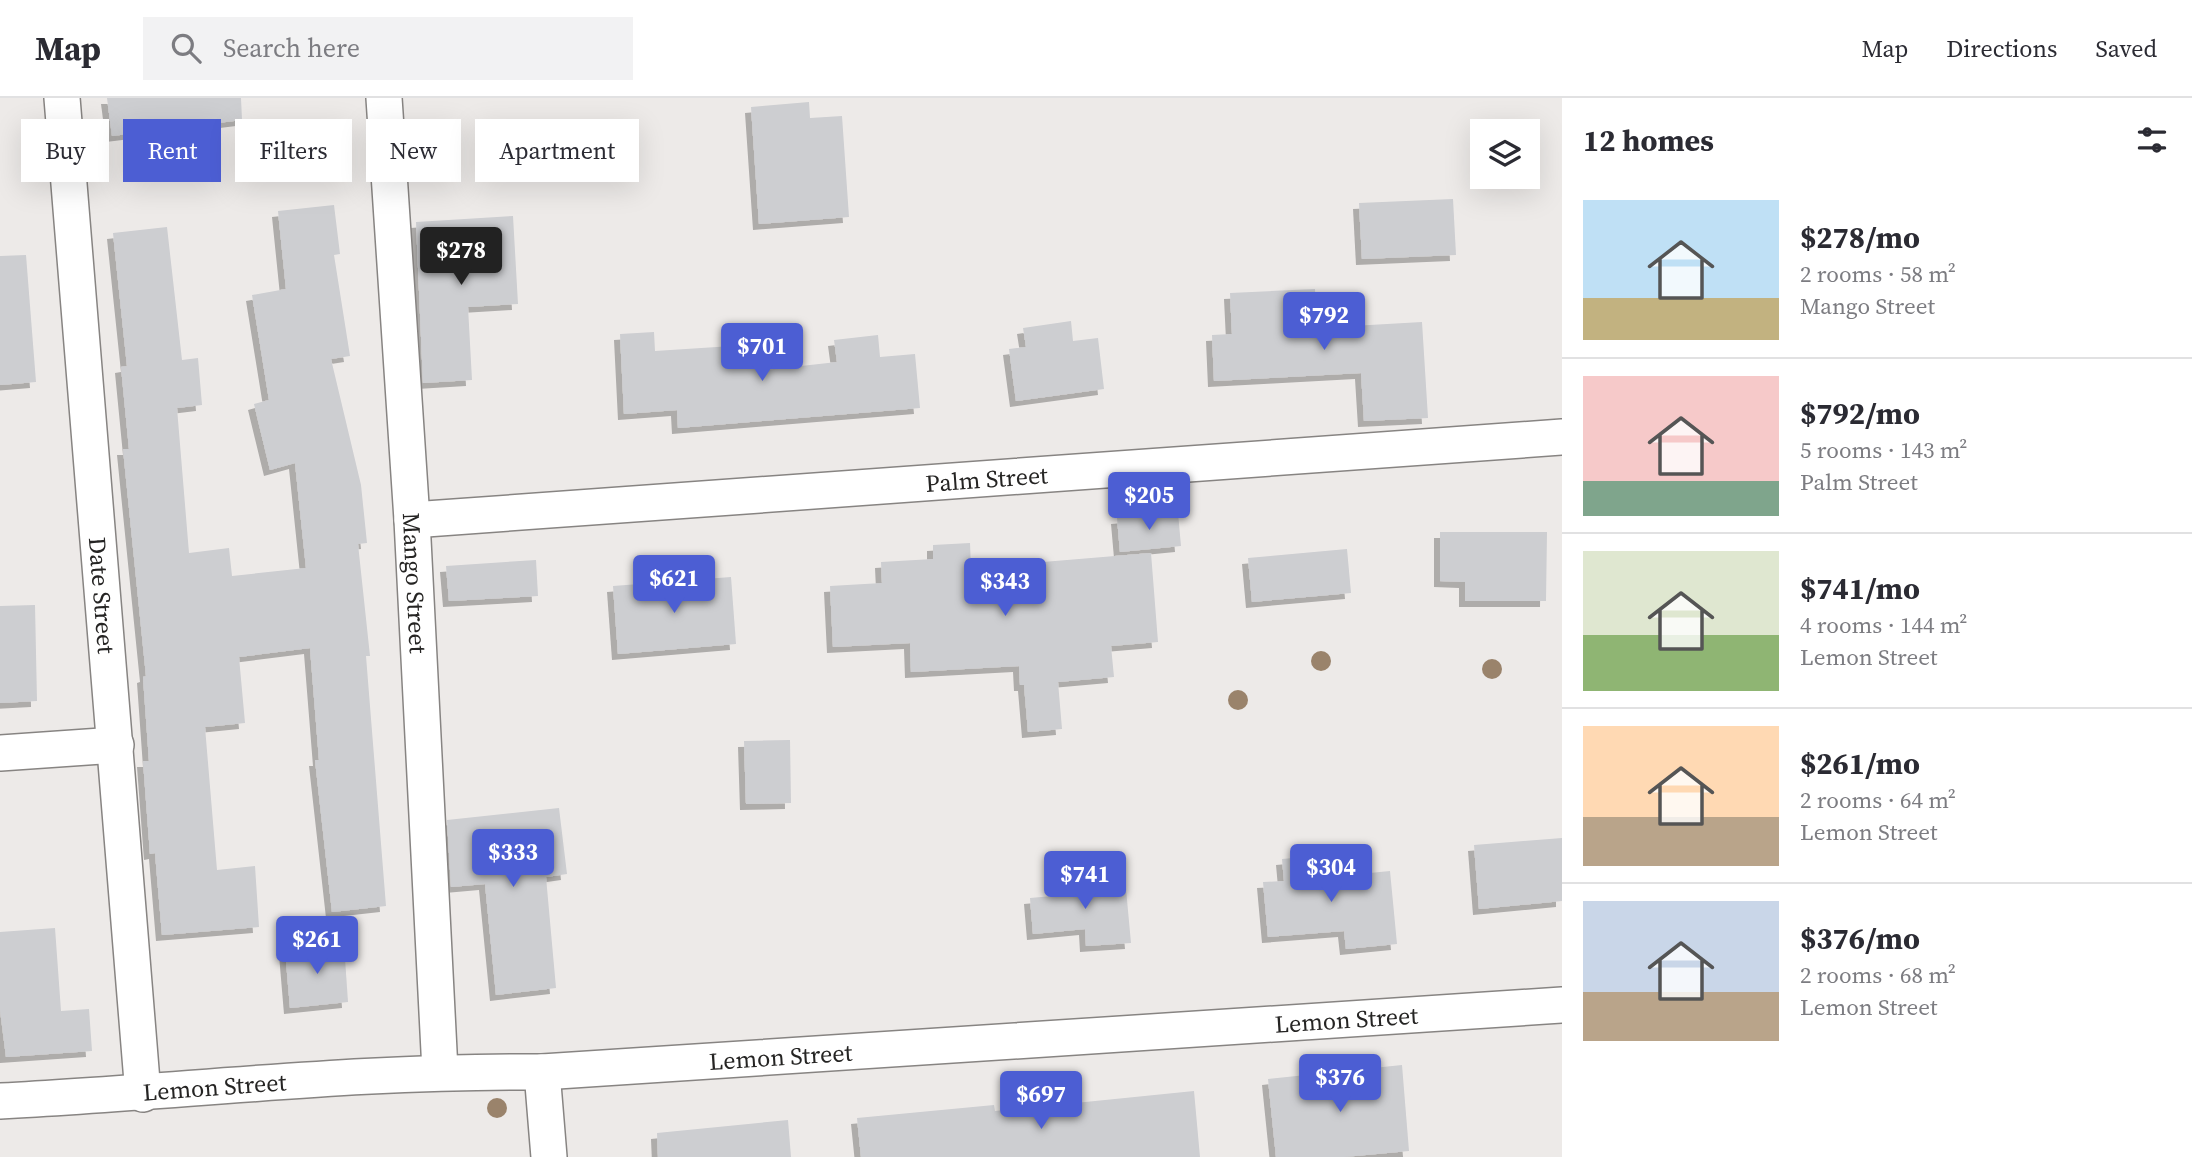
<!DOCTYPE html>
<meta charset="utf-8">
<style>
:root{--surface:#fff;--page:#f2f2f3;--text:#2b2b33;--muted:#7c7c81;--line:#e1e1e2;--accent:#4c5ed3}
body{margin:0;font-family:"Source Serif 4",serif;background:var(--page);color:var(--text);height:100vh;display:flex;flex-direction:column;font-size:26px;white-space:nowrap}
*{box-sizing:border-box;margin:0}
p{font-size:23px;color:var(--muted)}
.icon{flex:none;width:38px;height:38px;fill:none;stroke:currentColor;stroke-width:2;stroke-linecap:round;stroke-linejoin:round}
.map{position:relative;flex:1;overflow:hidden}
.sheet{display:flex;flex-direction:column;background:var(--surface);width:630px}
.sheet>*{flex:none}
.top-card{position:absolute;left:21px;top:21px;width:665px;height:63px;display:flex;gap:14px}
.fabs{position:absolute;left:1470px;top:21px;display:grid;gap:14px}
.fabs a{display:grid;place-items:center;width:70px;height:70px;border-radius:0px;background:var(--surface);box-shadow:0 7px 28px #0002;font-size:35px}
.price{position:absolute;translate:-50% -60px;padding:0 16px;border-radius:7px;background:var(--accent);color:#fff;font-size:23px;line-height:46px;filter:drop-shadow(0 2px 4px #0008)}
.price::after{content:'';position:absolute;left:50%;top:42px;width:21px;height:16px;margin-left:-10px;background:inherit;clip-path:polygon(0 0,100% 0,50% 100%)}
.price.selected{background:#222;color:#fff}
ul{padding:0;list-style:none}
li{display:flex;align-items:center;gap:21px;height:175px;padding:0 21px}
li+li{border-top:2px solid var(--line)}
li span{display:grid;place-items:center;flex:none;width:196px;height:140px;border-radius:0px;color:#555}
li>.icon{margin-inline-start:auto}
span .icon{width:84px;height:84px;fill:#fffc;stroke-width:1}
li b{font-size:30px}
h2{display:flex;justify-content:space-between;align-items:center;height:84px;padding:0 21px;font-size:30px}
.tag{padding:0 24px;border-radius:0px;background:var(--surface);box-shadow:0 7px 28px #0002;font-size:24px;line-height:63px}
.tag.selected{background:var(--accent);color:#fff}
header{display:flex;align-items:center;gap:42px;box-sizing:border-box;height:98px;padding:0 35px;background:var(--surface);border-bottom:2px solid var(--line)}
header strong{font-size:33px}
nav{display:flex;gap:38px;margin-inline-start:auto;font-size:24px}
.search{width:490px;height:63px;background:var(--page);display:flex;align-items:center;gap:18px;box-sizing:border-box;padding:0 24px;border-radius:0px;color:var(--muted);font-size:26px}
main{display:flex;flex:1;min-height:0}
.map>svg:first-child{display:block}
.building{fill:#cdced1;filter:url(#shadow)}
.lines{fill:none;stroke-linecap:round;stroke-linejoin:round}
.street-casing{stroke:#878482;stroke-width:38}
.street{stroke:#fff;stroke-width:35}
.tree{fill:#9a836b}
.labels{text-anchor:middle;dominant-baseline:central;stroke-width:5;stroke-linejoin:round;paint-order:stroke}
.street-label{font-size:24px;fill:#252423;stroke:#fff}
</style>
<header>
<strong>Map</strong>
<div class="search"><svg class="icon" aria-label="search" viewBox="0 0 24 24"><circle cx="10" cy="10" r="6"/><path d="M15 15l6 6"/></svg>Search here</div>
<nav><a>Map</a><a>Directions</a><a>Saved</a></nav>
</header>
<main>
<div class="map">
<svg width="1562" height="1059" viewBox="0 0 1562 1059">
<defs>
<filter id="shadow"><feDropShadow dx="-6" dy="6" stdDeviation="0" flood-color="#0004"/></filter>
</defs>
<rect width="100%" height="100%" fill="#edeae8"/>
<g class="building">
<polygon points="107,0 241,0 242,22 112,38"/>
<polygon points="809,4 810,20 842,18 849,119 759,126 751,9"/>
<polygon points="1453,101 1456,157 1362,161 1359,105"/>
<polygon points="334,107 340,156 334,157 350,258 331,261 361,387 367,445 358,446 370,558 366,558 386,808 332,814 315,662 319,662 310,550 239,559 245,625 205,629 217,772 255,768 259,829 162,837 155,755 150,756 143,663 149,663 143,579 146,578 123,351 129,351 121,269 127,268 113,135 167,129 182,262 198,260 202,307 177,310 189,455 229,450 232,478 306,470 295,365 270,372 254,306 269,302 252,197 286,191 278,113"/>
<polygon points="513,118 518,206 468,209 472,282 423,285 416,124"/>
<polygon points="26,157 36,284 0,287 0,158"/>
<polygon points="1315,191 1317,230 1422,224 1428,320 1364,323 1361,275 1214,283 1212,237 1232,236 1230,195"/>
<polygon points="1071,223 1073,243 1098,240 1104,291 1016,303 1009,251 1026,249 1023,230"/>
<polygon points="654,234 655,253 763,246 765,272 837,264 834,242 878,237 880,259 915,256 920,310 678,330 677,312 624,316 620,236"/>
<polygon points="1178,415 1181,448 1120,454 1117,420"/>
<polygon points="1440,434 1547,434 1546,503 1465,503 1465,484 1440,483"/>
<polygon points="970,445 971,470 1151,455 1158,544 1111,548 1114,579 1058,584 1062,631 1028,634 1024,587 1020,587 1019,568 911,574 910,545 833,549 830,488 882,485 881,464 933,461 933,447"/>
<polygon points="1347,451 1351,495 1252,504 1248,460"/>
<polygon points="536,462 538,498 449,503 446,468"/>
<polygon points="731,479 736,546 618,556 613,488"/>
<polygon points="35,507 37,603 0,605 0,508"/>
<polygon points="790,642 791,705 746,706 744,643"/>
<polygon points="559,710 567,776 546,779 556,890 496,897 485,786 451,789 447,722"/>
<polygon points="1562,740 1562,803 1479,811 1474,747"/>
<polygon points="1327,757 1329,779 1390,773 1397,846 1346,851 1344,833 1268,839 1263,784 1284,783 1282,761"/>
<polygon points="1102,774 1104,793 1126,791 1131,845 1086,848 1085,831 1033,836 1030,800 1064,797 1062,777"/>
<polygon points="55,830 61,913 89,911 92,953 6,959 0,912 0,834"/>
<polygon points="344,846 348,904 290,910 285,851"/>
<polygon points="1402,967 1409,1053 1344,1059 1276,1059 1268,981"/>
<polygon points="1194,993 1200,1059 861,1059 857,1020 994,1007 995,1013"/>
<polygon points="788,1022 791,1059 658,1059 657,1035"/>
</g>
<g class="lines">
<defs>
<g id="street">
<path id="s1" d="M62,0L143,996"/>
<path id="s2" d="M384,0L412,422L440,973"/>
<path id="s3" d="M412,422L1562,339"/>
<polyline points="0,655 116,647"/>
<polyline points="542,974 549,1059"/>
<path id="s4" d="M0,1003C180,994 361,972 542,974L1562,907"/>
</g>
</defs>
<use href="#street" class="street-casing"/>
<use href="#street" class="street"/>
</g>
<g class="tree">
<circle cx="1321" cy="563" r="10"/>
<circle cx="1492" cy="571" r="10"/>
<circle cx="1238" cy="602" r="10"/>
<circle cx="497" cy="1010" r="10"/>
</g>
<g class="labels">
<g class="street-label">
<text stroke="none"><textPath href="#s3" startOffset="576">Palm Street</textPath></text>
<text stroke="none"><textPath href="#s2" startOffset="486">Mango Street</textPath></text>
<text stroke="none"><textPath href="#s1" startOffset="499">Date Street</textPath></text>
<text stroke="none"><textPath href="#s4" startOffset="1349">Lemon Street</textPath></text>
<text stroke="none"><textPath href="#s4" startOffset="782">Lemon Street</textPath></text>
<text stroke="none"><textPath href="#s4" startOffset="215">Lemon Street</textPath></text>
</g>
</g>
</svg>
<div class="fabs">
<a><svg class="icon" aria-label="layers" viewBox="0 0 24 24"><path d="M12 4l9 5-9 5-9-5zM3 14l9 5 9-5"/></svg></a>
</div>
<b class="price selected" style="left:461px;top:189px">$278</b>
<b class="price" style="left:1324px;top:254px">$792</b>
<b class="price" style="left:762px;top:285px">$701</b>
<b class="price" style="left:1149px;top:434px">$205</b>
<b class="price" style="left:674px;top:517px">$621</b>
<b class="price" style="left:1005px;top:520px">$343</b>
<b class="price" style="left:513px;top:791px">$333</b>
<b class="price" style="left:1331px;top:806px">$304</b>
<b class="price" style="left:1085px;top:813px">$741</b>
<b class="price" style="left:317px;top:878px">$261</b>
<b class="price" style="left:1340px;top:1016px">$376</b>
<b class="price" style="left:1041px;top:1033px">$697</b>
<div class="top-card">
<a class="tag">Buy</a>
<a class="tag selected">Rent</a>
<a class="tag">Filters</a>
<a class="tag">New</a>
<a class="tag">Apartment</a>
</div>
</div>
<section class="sheet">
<h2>12 homes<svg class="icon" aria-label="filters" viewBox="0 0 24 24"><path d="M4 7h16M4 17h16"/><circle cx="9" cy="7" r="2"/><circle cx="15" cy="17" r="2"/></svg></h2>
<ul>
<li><span style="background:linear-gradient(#bfe0f5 70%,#c2b280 0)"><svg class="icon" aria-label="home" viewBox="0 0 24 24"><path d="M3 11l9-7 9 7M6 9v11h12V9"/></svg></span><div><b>$278/mo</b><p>2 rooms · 58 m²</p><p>Mango Street</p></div></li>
<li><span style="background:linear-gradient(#f6c9c9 75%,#7fa58c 0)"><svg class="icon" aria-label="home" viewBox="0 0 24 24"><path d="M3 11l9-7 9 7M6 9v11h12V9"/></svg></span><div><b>$792/mo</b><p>5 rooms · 143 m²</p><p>Palm Street</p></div></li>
<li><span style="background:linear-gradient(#dfe7d0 60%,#8fb573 0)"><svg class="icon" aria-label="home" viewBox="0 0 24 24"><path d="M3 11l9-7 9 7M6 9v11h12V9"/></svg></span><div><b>$741/mo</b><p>4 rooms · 144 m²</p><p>Lemon Street</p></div></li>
<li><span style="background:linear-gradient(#ffd9b3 65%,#b9a48a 0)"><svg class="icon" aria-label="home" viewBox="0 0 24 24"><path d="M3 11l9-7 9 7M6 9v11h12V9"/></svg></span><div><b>$261/mo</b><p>2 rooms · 64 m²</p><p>Lemon Street</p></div></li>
<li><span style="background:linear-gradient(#c9d6e8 65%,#b9a48a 0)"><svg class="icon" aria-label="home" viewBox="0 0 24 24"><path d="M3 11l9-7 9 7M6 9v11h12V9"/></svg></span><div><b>$376/mo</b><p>2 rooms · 68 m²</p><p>Lemon Street</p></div></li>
</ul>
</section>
</main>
